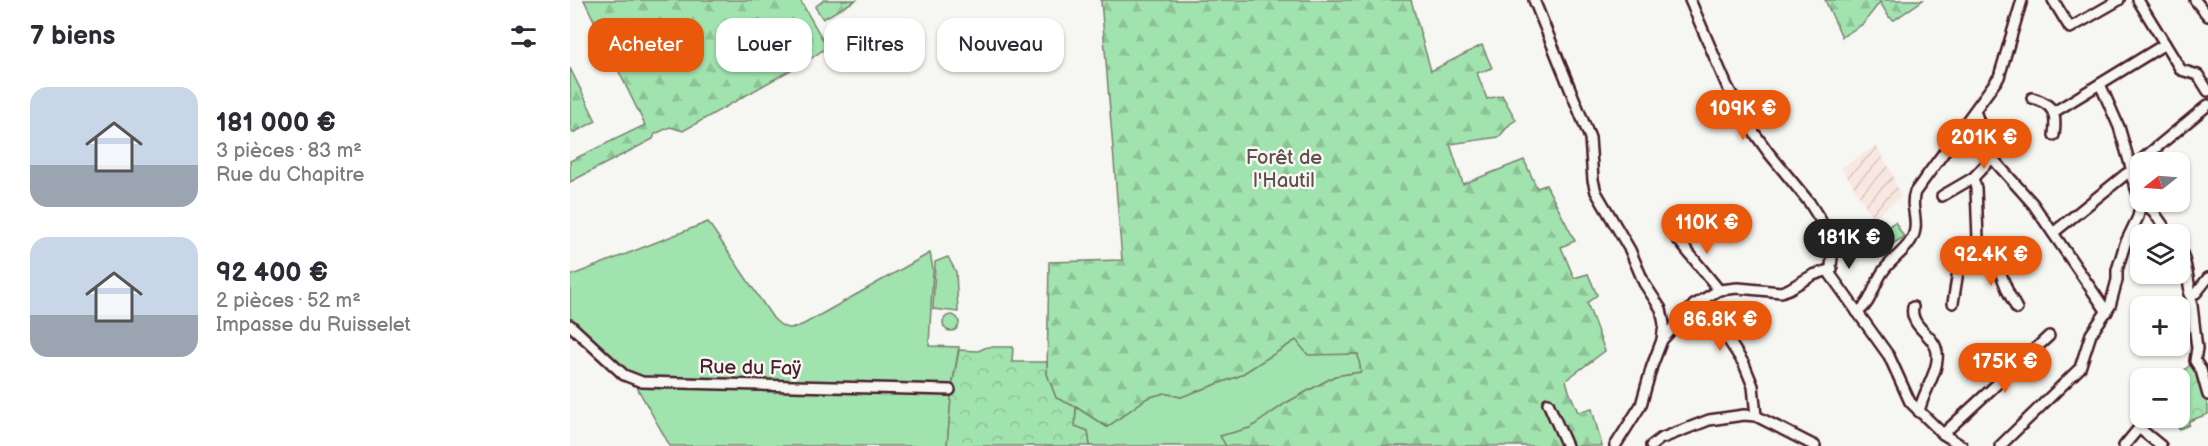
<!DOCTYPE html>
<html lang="fr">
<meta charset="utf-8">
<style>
:root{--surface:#fff;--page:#f2f2f3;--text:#2b2b33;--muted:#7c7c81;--accent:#ea580c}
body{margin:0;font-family:"Balsamiq Sans",sans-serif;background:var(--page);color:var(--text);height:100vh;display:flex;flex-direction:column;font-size:22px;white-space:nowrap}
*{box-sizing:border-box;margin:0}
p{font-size:20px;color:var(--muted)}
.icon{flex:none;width:33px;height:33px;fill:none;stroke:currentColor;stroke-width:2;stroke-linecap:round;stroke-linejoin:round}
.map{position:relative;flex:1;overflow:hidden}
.panel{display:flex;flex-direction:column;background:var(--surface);width:570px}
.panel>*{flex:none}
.guide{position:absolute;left:18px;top:18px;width:570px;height:54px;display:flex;gap:12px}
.needle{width:39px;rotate:253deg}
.fabs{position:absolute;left:1560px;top:152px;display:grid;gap:12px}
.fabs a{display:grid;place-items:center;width:60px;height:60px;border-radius:12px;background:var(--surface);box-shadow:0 2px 4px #0004;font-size:30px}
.price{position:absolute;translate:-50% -51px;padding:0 14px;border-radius:21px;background:var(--accent);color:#fff;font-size:20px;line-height:39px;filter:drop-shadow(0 2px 3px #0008)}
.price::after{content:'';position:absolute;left:50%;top:36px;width:18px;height:14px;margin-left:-9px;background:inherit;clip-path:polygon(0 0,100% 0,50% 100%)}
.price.selected{background:#222;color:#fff}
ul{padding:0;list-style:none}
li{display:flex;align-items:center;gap:18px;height:150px;padding:0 30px}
li span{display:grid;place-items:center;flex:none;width:168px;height:120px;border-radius:18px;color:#555}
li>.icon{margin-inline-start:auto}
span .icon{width:72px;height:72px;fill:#fffc;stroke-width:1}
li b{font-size:26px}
h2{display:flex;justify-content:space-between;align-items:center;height:72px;padding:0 30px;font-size:26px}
.tag{padding:0 21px;border-radius:18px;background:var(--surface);box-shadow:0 2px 4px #0004;font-size:21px;line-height:54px}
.tag.selected{background:var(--accent);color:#fff}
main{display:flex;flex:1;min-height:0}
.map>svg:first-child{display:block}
.industrial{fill:url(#industrial-furrows)}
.grass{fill:#a1e3ae;stroke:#76816c;stroke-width:1.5}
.forest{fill:url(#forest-firs);stroke:#76816c;stroke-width:1.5}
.park{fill:url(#park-crowns);stroke:#76816c;stroke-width:1.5}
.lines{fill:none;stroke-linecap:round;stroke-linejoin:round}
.minor-casing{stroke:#4a1f2b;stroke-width:14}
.minor{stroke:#f6f6f2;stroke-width:9}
.labels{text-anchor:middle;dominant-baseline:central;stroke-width:5;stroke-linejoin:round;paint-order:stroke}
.park-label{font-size:20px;fill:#60504c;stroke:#f6f6f2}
.street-label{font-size:20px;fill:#4a1f2b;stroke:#f6f6f2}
</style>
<main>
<section class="panel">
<h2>7 biens<svg class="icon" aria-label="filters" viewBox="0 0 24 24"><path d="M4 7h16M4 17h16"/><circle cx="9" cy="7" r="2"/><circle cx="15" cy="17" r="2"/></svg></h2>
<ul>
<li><span style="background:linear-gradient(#c9d6e8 65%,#9aa5b1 0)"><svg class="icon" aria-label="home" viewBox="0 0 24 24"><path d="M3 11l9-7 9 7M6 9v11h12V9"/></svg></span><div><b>181 000 €</b><p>3 pièces · 83 m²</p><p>Rue du Chapitre</p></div></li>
<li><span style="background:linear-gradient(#c9d6e8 65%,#9aa5b1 0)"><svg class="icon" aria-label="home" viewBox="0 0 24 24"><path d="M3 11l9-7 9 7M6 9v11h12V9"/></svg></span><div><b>92 400 €</b><p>2 pièces · 52 m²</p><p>Impasse du Ruisselet</p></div></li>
</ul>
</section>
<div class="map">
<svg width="1638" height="446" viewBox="0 0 1638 446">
<defs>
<pattern id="industrial-furrows" width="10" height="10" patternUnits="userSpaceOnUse" patternTransform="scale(1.5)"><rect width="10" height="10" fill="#f9e7e1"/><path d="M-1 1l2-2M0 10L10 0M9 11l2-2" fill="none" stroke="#d7c6c1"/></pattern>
<pattern id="forest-firs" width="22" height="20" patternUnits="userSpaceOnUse" patternTransform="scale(1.5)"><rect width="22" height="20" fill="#a1e3ae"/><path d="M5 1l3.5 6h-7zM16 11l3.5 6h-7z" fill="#8cc296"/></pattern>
<pattern id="park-crowns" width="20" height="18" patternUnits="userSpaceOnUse" patternTransform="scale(1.5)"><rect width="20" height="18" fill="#a1e3ae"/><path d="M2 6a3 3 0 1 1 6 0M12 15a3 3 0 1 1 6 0" fill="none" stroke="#8cc296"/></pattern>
</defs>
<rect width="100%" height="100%" fill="#f6f6f2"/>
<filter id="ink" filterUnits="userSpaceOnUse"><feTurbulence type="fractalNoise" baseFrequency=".0167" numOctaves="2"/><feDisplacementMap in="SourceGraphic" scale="12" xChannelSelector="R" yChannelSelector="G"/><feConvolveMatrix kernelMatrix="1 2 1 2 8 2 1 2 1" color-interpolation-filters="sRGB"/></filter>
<g filter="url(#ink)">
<polygon class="industrial" points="1306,146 1321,171 1331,197 1303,218 1272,168"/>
<g class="grass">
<path d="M138,222L203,318C214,330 220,330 234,324L360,253L363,269L359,346L389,347L382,387L377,446H100L65,384L0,323V276Z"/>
<polygon points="1325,222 1334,237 1305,255 1296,240"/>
<polygon points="378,257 386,272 388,312 363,309 365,262"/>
<circle cx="381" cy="323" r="8"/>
<polygon points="726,340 768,353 788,354 791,372 765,376 716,403 680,428 651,436 656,446 520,446 518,431 505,426 506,407 537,427 577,398 594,393 611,397 669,376"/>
</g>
<g class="forest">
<polygon points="14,0 230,0 257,47 240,59 113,131 100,127 85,134 83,139 0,182 0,161 75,125"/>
<polygon points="254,0 286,0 253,19 245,7"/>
<polygon points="531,0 841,0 861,71 912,45 922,68 907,73 917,99 932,95 946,120 940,124 929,137 880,144 893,184 954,160 967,188 976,185 1005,241 991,247 1004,278 1018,274 1027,295 1017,303 1035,351 996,380 999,391 1008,412 1022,409 1032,446 656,446 650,436 680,428 716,403 765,376 791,372 788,354 738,355 726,340 669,376 611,397 594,393 577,398 537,427 506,407 486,398 477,374 479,262 552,260"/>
<polygon points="1255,0 1353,0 1324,20 1319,17 1310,2 1293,24 1272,37"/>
<polygon points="0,68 26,121 3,133 0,128"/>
</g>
<g class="park">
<polygon points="417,347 443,347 442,362 477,362 477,374 486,398 506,407 505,426 518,431 520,446 377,446 382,387 389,350 408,351"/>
<polygon points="1621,364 1625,368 1638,406 1638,414 1619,421 1619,425 1609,429 1602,417 1610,417 1610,378 1606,378"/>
</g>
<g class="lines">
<defs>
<g id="minor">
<polyline points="964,0 1020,138 1023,180 1026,192 1060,250 1074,283 1091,309 1094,324 1092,340"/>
<polyline points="1120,0 1157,86 1178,124 1198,152 1239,202 1251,221 1262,258 1260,274 1319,356 1340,402 1373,434 1392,446"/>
<polyline points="1483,0 1500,28 1549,0"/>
<polyline points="1568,0 1611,70 1628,75 1638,91"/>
<polyline points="1625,0 1638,16"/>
<path d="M1462,98C1484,104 1487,114 1484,135"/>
<polyline points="1405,111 1422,158 1463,204 1537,312"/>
<polyline points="1484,112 1595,44"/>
<polyline points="1372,196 1403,178"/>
<polyline points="1570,199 1562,178 1564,166 1638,105"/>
<polyline points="1571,201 1583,211 1599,234"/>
<polyline points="1483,233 1556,174 1562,171 1549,127 1530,84"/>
<polyline points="1105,236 1149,290"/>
<polyline points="1410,246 1418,248 1423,254 1438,292 1447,309"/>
<path d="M1610,249C1619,263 1624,327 1627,348L1625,361L1631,370L1638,395"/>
<polyline points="1619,294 1626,293 1638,278"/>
<polyline points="1383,303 1389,265 1391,260 1410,246 1408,239 1406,188 1403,178 1422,158"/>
<polyline points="1124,305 1136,321 1150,327 1174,364 1183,386 1186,416"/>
<path d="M1343,307C1339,327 1365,335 1367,352C1370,370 1352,394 1349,412"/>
<path d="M1287,312C1301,305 1303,286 1312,273C1321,258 1343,247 1345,229C1347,216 1340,205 1345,192L1429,77L1452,0"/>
<polyline points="0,325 54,375 72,382 380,390"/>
<polyline points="978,403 997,446"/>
<polyline points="1569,428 1591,446"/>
<polyline points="1373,434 1479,336"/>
<polyline points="1045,446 1071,405 1082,366 1092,340 1124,305 1149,290 1168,288 1211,292 1219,289 1243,275 1262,269"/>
<polyline points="1081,446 1090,439 1139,420 1174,415 1186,416 1245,446"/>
<polyline points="1430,446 1510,368 1521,334 1540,306 1547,280 1547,270 1555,244 1568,217 1571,201"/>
<polyline points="1554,446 1578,417"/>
</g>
</defs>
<use href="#minor" class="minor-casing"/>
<use href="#minor" class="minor"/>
</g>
</g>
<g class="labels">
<g class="park-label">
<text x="714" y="158">Forêt de<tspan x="714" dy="23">l'Hautil</tspan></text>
</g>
<g class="street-label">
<text transform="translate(180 368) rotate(1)">Rue du Faÿ</text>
</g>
</g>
</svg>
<div class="fabs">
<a><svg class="needle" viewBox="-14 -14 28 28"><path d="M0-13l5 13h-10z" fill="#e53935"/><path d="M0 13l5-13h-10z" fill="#7c7c81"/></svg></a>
<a><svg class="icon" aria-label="layers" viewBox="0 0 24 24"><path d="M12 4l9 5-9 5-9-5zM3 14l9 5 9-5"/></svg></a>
<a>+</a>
<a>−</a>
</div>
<b class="price" style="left:1173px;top:141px">109K €</b>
<b class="price" style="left:1414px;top:170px">201K €</b>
<b class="price" style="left:1137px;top:255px">110K €</b>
<b class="price selected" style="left:1279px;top:270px">181K €</b>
<b class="price" style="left:1421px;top:287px">92.4K €</b>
<b class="price" style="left:1150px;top:352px">86.8K €</b>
<b class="price" style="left:1435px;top:394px">175K €</b>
<div class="guide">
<a class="tag selected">Acheter</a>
<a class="tag">Louer</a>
<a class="tag">Filtres</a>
<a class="tag">Nouveau</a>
</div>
</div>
</main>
